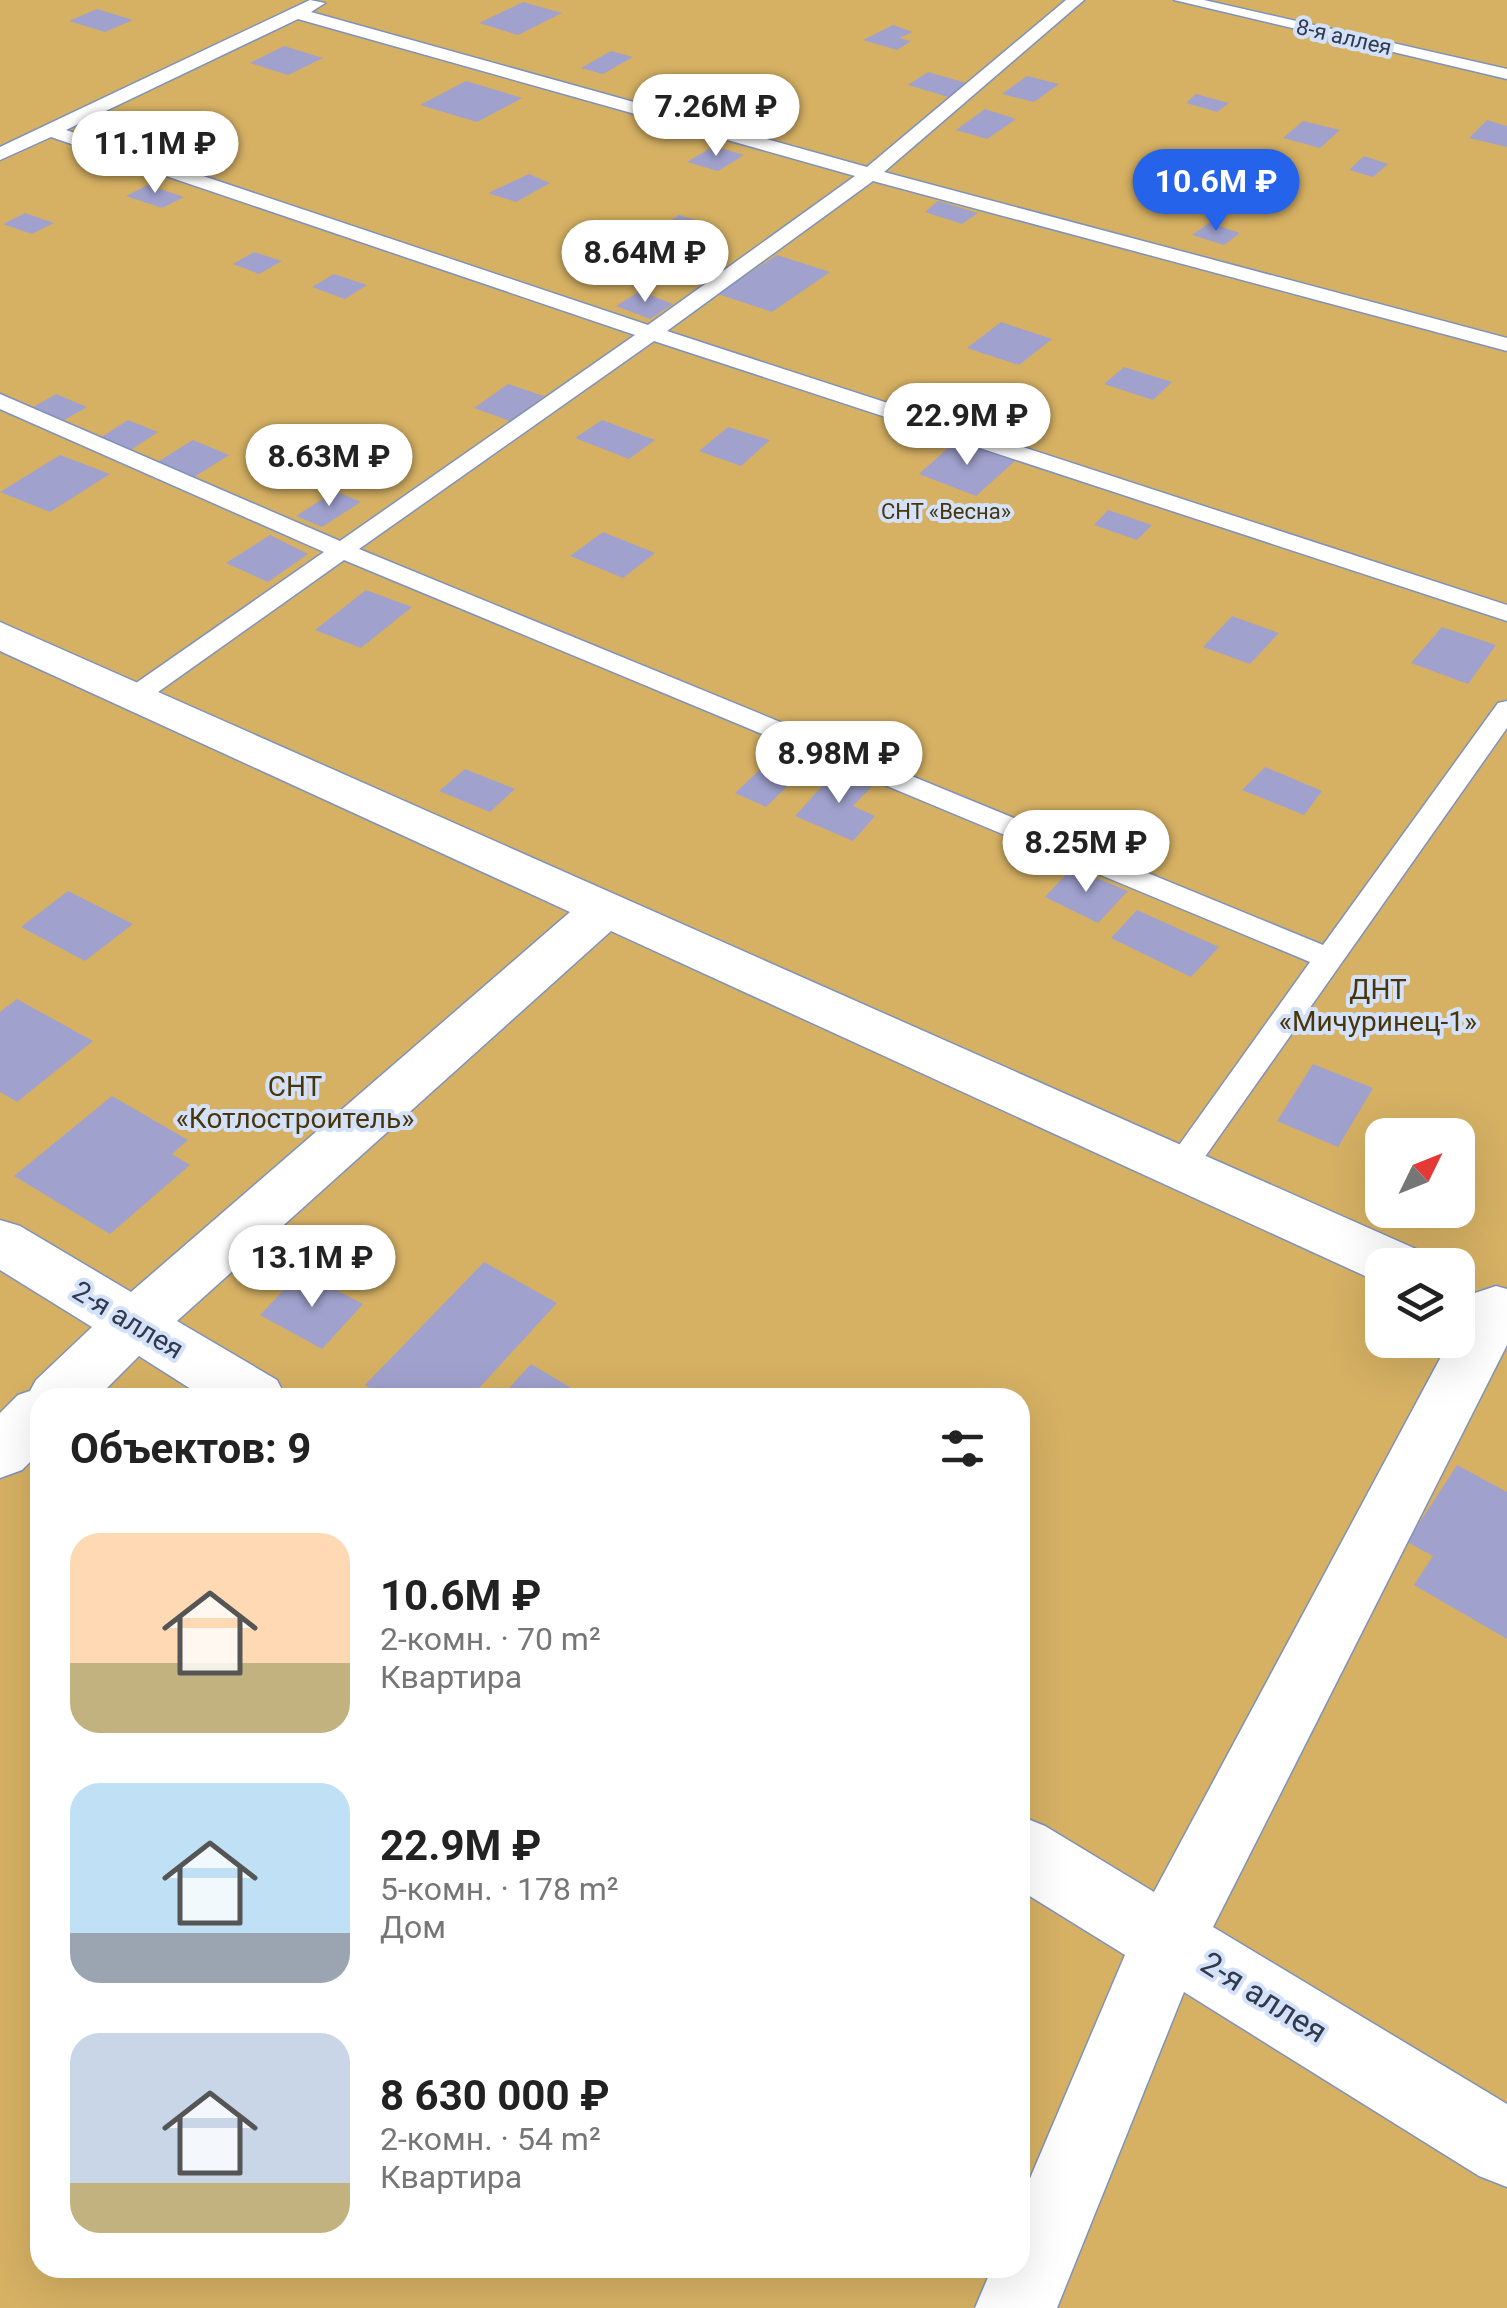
<!DOCTYPE html>
<html lang="ru">
<meta charset="utf-8">
<style>
:root{--surface:#fff;--page:#f6f6f6;--text:#222;--muted:#767676;--accent:#2563eb}
body{margin:0;font-family:Roboto,sans-serif;background:var(--page);color:var(--text);height:100vh;display:flex;flex-direction:column;font-size:38px;white-space:nowrap}
*{box-sizing:border-box;margin:0}
p{font-size:32px;color:var(--muted)}
.icon{flex:none;width:55px;height:55px;fill:none;stroke:currentColor;stroke-width:2;stroke-linecap:round;stroke-linejoin:round}
.map{position:relative;flex:1;overflow:hidden}
.drawer{position:absolute;left:30px;top:1388px;width:1000px;height:890px;display:flex;flex-direction:column;background:var(--surface);border-radius:30px;box-shadow:0 10px 40px #0002}
.drawer>*{flex:none}
.needle{width:65px;rotate:47deg}
.tools{position:absolute;left:1365px;top:1118px;display:grid;gap:20px}
.tools a{display:grid;place-items:center;width:110px;height:110px;border-radius:20px;background:var(--surface);box-shadow:0 10px 40px #0002;font-size:50px}
.price{position:absolute;translate:-50% -85px;padding:0 22px;border-radius:35px;background:#fff;color:#222;font-size:32px;line-height:65px;filter:drop-shadow(0 2px 5px #0008)}
.price::after{content:'';position:absolute;left:50%;top:60px;width:30px;height:22px;margin-left:-15px;background:inherit;clip-path:polygon(0 0,100% 0,50% 100%)}
.price.on{background:var(--accent);color:#fff}
ul{padding:0;list-style:none}
li{display:flex;align-items:center;gap:30px;height:250px;padding:0 40px}
li span{display:grid;place-items:center;flex:none;width:280px;height:200px;border-radius:30px;color:#555}
li>.icon{margin-inline-start:auto}
span .icon{width:120px;height:120px;fill:#fffc;stroke-width:1}
li b{font-size:42px}
h2{display:flex;justify-content:space-between;align-items:center;height:120px;padding:0 40px;font-size:42px}
.map>svg:first-child{display:block}
.green{fill:#d6b164;fill-rule:evenodd}
.building{fill:#a0a1cd}
.lines{fill:none;stroke-linecap:round;stroke-linejoin:round}
.lane-casing{stroke:#7e92ba;stroke-width:3}
.street-casing{stroke:#7e92ba;stroke-width:3}
.lane{fill:#fff;fill-rule:evenodd}
.street{fill:#fff;fill-rule:evenodd}
.labels{text-anchor:middle;dominant-baseline:central;stroke-width:8;stroke-linejoin:round;paint-order:stroke}
.far-street-label{font-size:22px;fill:#313a4b;stroke:#d4e1fb}
.far-park-label{font-size:22px;fill:#493608;stroke:#d4e1fb}
.park-label{font-size:28px;fill:#493608;stroke:#d4e1fb}
.street-label{font-size:28px;fill:#313a4b;stroke:#d4e1fb}
.near-street-label{font-size:32px;fill:#313a4b;stroke:#d4e1fb}
</style>
<div class="map">
<svg width="1507" height="2308" viewBox="0 0 1507 2308">
<rect width="100%" height="100%" fill="#d4e1fb"/>
<path class="green" d="M0,0H1507V2308H0ZM1382,1135H1458V1210H1382ZM1382,1265H1458V1340H1382ZM40,1398H1020V2268H40Z"/>
<g class="building">
<polygon points="523,2 562,13 518,35 479,23"/>
<polygon points="97,9 133,20 105,32 69,21"/>
<polygon points="893,25 913,32 899,38 911,41 897,50 863,40"/>
<polygon points="284,46 323,58 288,75 250,63"/>
<polygon points="611,51 633,57 603,74 581,68"/>
<polygon points="928,72 970,84 948,97 908,85"/>
<polygon points="1027,76 1059,84 1034,102 1002,94"/>
<polygon points="466,81 522,98 477,122 420,105"/>
<polygon points="1196,94 1229,103 1217,112 1186,103"/>
<polygon points="985,109 1016,119 987,139 956,130"/>
<polygon points="1487,120 1507,126 1507,147 1469,138"/>
<polygon points="1303,121 1340,130 1320,148 1283,138"/>
<polygon points="714,146 744,155 718,171 687,162"/>
<polygon points="1364,156 1388,164 1373,177 1349,170"/>
<polygon points="529,174 550,183 516,202 488,193"/>
<polygon points="148,185 184,197 162,208 126,196"/>
<polygon points="938,201 978,213 962,224 925,212"/>
<polygon points="25,213 54,223 32,234 3,224"/>
<polygon points="679,215 716,226 681,250 644,238"/>
<polygon points="1209,223 1240,233 1224,245 1192,235"/>
<polygon points="254,252 282,261 259,274 233,264"/>
<polygon points="777,255 830,272 772,312 718,294"/>
<polygon points="334,274 367,285 345,299 312,287"/>
<polygon points="640,291 673,304 650,319 616,306"/>
<polygon points="1001,322 1052,339 1019,365 967,348"/>
<polygon points="1124,367 1172,382 1153,400 1104,384"/>
<polygon points="508,384 544,396 510,421 474,408"/>
<polygon points="56,394 87,407 61,422 30,409"/>
<polygon points="128,420 158,432 128,452 97,440"/>
<polygon points="602,420 655,440 629,459 575,438"/>
<polygon points="728,427 770,440 741,466 699,451"/>
<polygon points="193,440 229,455 191,479 154,464"/>
<polygon points="957,440 1016,460 976,496 919,474"/>
<polygon points="60,455 110,474 50,512 0,492"/>
<polygon points="335,491 361,502 322,527 296,516"/>
<polygon points="1108,510 1152,525 1137,540 1094,525"/>
<polygon points="603,532 655,553 623,578 570,556"/>
<polygon points="270,535 308,554 268,582 226,563"/>
<polygon points="366,590 412,607 361,648 315,630"/>
<polygon points="1232,616 1279,633 1250,664 1203,647"/>
<polygon points="1442,627 1496,645 1468,684 1411,663"/>
<polygon points="767,763 798,776 766,807 735,793"/>
<polygon points="1265,767 1322,791 1304,815 1242,790"/>
<polygon points="465,769 515,789 490,812 439,791"/>
<polygon points="836,771 874,784 853,806 875,816 853,841 795,816"/>
<polygon points="1072,868 1128,891 1098,923 1045,897"/>
<polygon points="68,891 133,924 85,961 21,927"/>
<polygon points="1137,910 1219,947 1191,977 1111,938"/>
<polygon points="17,999 93,1041 17,1102 0,1092 0,1012"/>
<polygon points="1313,1064 1373,1088 1338,1147 1277,1121"/>
<polygon points="112,1096 188,1140 172,1154 190,1165 110,1234 14,1176"/>
<polygon points="484,1262 557,1303 470,1398 385,1398 365,1385"/>
<polygon points="301,1272 363,1304 322,1349 260,1315"/>
<polygon points="531,1364 588,1398 500,1398"/>
<polygon points="1457,1465 1507,1492 1507,1639 1414,1585 1433,1556 1407,1542"/>
</g>
<g class="lines">
<defs>
<g id="lane">
<path d="M310,0L325,3L311,12L867,167L1066,0H1084L884,172L1507,338V351L873,181L667,331L1507,605V621L654,341L359,549L1323,945L1498,703L1507,701V728L1190,1178L1178,1181L1166,1178L1162,1169L1310,962L344,560L144,702H126L122,696L126,690L324,552L0,409V394L340,541L635,335L51,137L0,160V147ZM298,19L855,176L648,325L66,130Z"/>
<polygon points="1174,0 1204,0 1507,69 1507,79"/>
</g>
<g id="street">
<polygon points="0,622 1416,1249 1425,1265 1382,1265 1382,1283 1376,1281 611,931 177,1321 277,1380 286,1398 205,1398 139,1356 97,1398 40,1398 40,1452 22,1470 0,1478 0,1413 18,1395 30,1391 36,1380 92,1327 0,1270 0,1220 20,1226 131,1292 570,912 0,651"/>
<polygon points="1496,1286 1507,1289 1507,1345 1213,1927 1507,2104 1507,2187 1479,2176 1184,1992 1057,2308 975,2308 992,2268 1020,2268 1020,2202 1125,1955 1020,1890 1020,1816 1045,1826 1154,1892 1450,1340 1458,1340 1458,1326 1475,1293"/>
</g>
</defs>
<use href="#lane" class="lane-casing"/>
<use href="#street" class="street-casing"/>
<use href="#lane" class="lane"/>
<use href="#street" class="street"/>
</g>
<g class="labels">
<g class="far-street-label">
<text transform="translate(1344 37) rotate(13)">8-я аллея</text>
</g>
<g class="far-park-label">
<text x="946" y="511">СНТ «Весна»</text>
</g>
<g class="park-label">
<text x="1378" y="989">ДНТ<tspan x="1378" dy="32">«Мичуринец-1»</tspan></text>
<text x="295" y="1086">СНТ<tspan x="295" dy="32">«Котлостроитель»</tspan></text>
</g>
<g class="street-label">
<text transform="translate(128 1320) rotate(31)">2-я аллея</text>
</g>
<g class="near-street-label">
<text transform="translate(1264 1997) rotate(32)">2-я аллея</text>
</g>
</g>
</svg>
<div class="tools">
<a><svg class="needle" viewBox="-14 -14 28 28"><path d="M0-13l5 13h-10z" fill="#e53935"/><path d="M0 13l5-13h-10z" fill="#767676"/></svg></a>
<a><svg class="icon" aria-label="layers" viewBox="0 0 24 24"><path d="M12 4l9 5-9 5-9-5zM3 14l9 5 9-5"/></svg></a>
</div>
<b class="price" style="left:716px;top:159px">7.26M ₽</b>
<b class="price" style="left:155px;top:196px">11.1M ₽</b>
<b class="price on" style="left:1216px;top:234px">10.6M ₽</b>
<b class="price" style="left:645px;top:305px">8.64M ₽</b>
<b class="price" style="left:967px;top:468px">22.9M ₽</b>
<b class="price" style="left:329px;top:509px">8.63M ₽</b>
<b class="price" style="left:839px;top:806px">8.98M ₽</b>
<b class="price" style="left:1086px;top:895px">8.25M ₽</b>
<b class="price" style="left:312px;top:1310px">13.1M ₽</b>
<section class="drawer">
<h2>Объектов: 9<svg class="icon" aria-label="filters" viewBox="0 0 24 24"><path d="M4 7h16M4 17h16"/><circle cx="9" cy="7" r="2"/><circle cx="15" cy="17" r="2"/></svg></h2>
<ul>
<li><span style="background:linear-gradient(#ffd9b3 65%,#c2b280 0)"><svg class="icon" aria-label="home" viewBox="0 0 24 24"><path d="M3 11l9-7 9 7M6 9v11h12V9"/></svg></span><div><b>10.6M ₽</b><p>2-комн. · 70 m²</p><p>Квартира</p></div></li>
<li><span style="background:linear-gradient(#bfe0f5 75%,#9aa5b1 0)"><svg class="icon" aria-label="home" viewBox="0 0 24 24"><path d="M3 11l9-7 9 7M6 9v11h12V9"/></svg></span><div><b>22.9M ₽</b><p>5-комн. · 178 m²</p><p>Дом</p></div></li>
<li><span style="background:linear-gradient(#c9d6e8 75%,#c2b280 0)"><svg class="icon" aria-label="home" viewBox="0 0 24 24"><path d="M3 11l9-7 9 7M6 9v11h12V9"/></svg></span><div><b>8 630 000 ₽</b><p>2-комн. · 54 m²</p><p>Квартира</p></div></li>
</ul>
</section>
</div>
